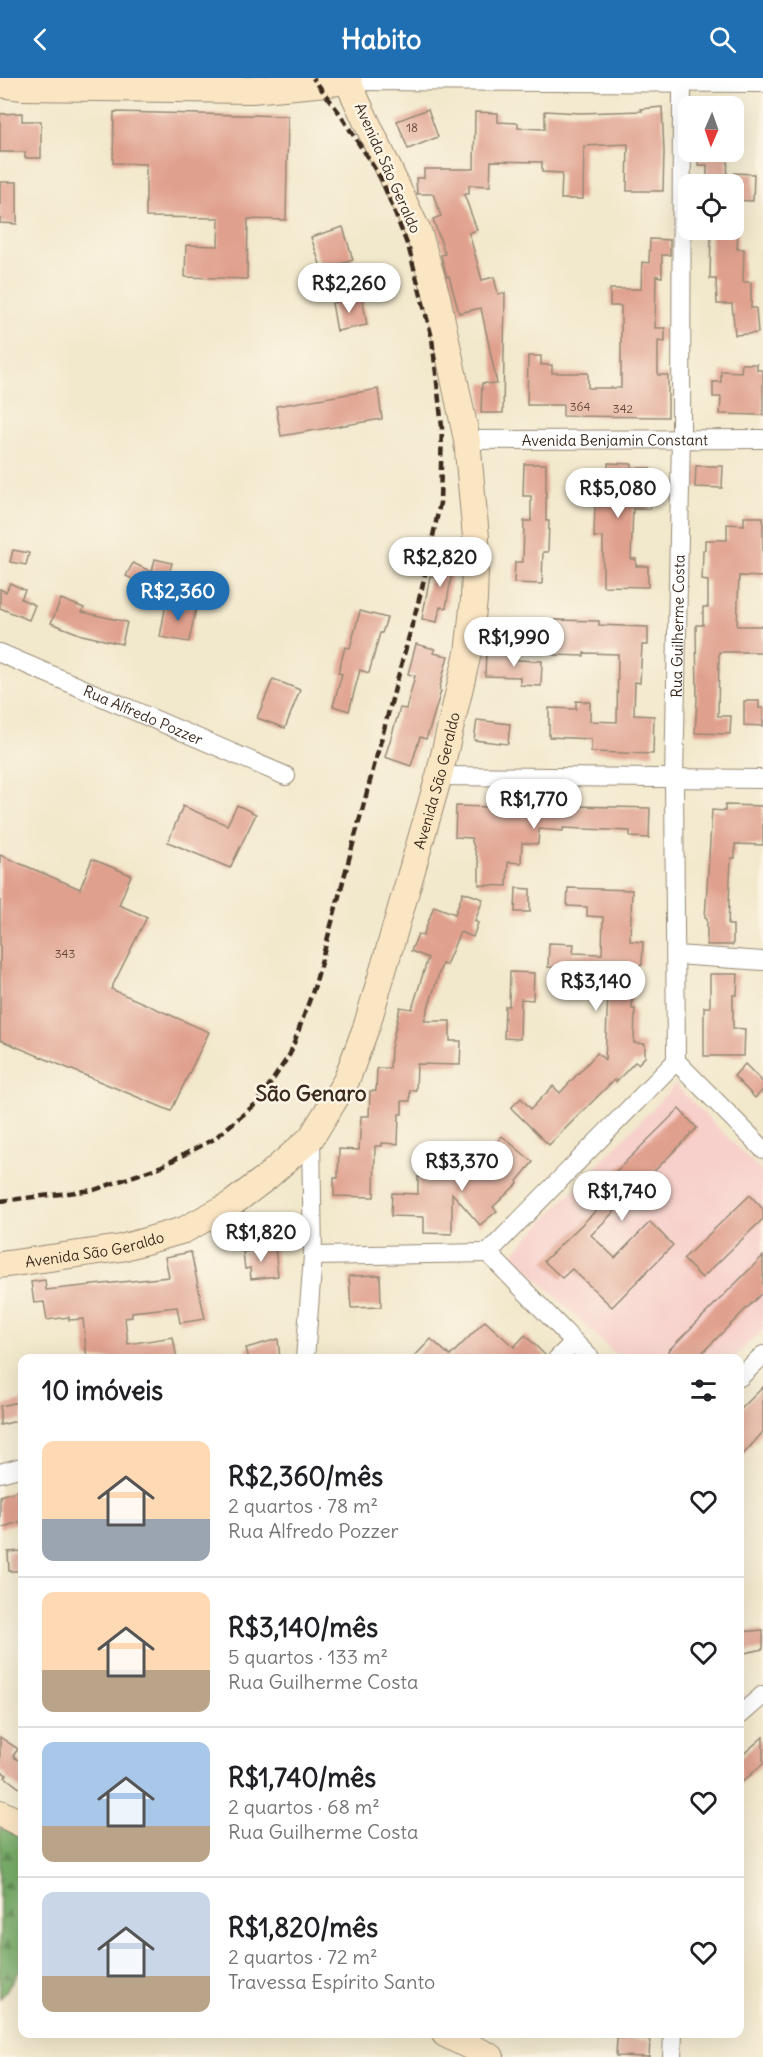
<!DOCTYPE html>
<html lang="pt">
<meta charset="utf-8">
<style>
:root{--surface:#fff;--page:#f2f2f2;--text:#202124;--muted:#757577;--line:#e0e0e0;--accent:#1f6fb2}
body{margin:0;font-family:Delius,sans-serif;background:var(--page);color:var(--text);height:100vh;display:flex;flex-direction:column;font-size:22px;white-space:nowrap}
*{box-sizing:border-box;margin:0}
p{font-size:20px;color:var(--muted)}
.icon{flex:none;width:33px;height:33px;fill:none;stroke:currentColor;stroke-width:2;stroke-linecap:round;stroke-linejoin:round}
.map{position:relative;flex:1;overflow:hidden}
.drawer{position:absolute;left:18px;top:1276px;width:726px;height:684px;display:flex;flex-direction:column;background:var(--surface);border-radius:12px;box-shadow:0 6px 24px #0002}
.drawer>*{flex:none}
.needle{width:39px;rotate:182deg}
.fabs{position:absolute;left:678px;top:18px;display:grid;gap:12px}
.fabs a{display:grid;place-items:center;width:66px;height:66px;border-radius:12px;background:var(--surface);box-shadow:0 6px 24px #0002;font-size:30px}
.price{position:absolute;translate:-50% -51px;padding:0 14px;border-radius:21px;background:#fff;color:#222;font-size:20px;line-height:39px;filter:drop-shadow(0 2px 3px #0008)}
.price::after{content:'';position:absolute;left:50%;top:36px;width:18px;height:14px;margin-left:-9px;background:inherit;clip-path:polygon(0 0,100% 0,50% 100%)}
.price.selected{background:var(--accent);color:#fff}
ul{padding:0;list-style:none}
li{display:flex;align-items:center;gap:18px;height:150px;padding:0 24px}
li+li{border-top:2px solid var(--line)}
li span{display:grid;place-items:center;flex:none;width:168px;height:120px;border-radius:12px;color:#555}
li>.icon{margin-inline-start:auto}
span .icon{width:72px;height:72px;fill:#fffc;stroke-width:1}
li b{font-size:26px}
h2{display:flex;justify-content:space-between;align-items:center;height:72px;padding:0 24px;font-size:26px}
header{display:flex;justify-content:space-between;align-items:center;height:78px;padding:0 24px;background:var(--accent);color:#fff;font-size:27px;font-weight:700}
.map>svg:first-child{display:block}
.built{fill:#f7d0cb}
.forest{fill:url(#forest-firs);stroke:#5a6b44;stroke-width:1.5}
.building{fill:#e0a08e}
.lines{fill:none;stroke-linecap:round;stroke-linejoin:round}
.street-casing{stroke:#968975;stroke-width:20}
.secondary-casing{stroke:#968975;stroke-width:28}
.street{stroke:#fff;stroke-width:18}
.secondary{stroke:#fbe6c4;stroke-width:26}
.rail{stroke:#3b2a1e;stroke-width:4.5;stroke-dasharray:9 4.5;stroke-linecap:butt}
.labels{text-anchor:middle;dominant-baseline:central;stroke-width:5;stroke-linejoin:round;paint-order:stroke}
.number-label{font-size:12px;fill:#64483a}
.street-label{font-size:15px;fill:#3b2a1e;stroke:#fcf5e5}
.district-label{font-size:21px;font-weight:bold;fill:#3b2a1e;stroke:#fcf5e5}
</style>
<header><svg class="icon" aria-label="back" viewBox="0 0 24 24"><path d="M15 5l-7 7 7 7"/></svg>Habito<svg class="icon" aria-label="search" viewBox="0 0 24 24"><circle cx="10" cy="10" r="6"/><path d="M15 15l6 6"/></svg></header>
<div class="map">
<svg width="763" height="1979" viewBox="0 0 763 1979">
<defs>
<pattern id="forest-firs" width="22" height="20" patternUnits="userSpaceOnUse" patternTransform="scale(1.5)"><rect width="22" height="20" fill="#78ac69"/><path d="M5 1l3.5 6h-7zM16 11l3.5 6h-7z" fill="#648c56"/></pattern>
</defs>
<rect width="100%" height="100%" fill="#fcf5e5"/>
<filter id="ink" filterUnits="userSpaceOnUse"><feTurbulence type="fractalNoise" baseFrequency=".0167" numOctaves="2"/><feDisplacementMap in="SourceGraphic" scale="12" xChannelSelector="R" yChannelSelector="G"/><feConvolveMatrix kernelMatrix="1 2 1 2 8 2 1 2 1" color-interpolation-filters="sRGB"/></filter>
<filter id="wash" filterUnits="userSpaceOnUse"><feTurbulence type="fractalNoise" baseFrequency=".008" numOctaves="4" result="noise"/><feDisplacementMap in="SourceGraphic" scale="24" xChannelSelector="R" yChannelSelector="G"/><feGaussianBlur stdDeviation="1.35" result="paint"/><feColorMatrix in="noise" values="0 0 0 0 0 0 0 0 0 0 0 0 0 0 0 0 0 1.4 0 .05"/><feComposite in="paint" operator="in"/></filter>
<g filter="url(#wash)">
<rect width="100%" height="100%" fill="#f2e8cc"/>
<polygon class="built" points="675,1007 763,1095 763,1251 733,1281 620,1281 512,1176"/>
<polygon class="forest" points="0,1749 22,1761 22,1890 0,1921"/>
<g id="blocks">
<g class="building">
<polygon points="662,29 664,73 663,113 627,113 628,66 584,68 583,121 561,121 562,95 542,94 542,84 491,83 490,108 469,107 469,116 464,116 477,152 469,155 482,202 494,199 498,216 505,215 503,335 481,335 482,305 497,306 481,230 459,235 449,198 447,199 441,177 445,176 433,141 441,138 433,116 417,116 416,100 424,100 424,91 474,91 475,34 498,35 498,44 518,45 518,50 545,51 545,33 580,35 642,33 641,31"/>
<polygon points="428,31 438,59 408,71 397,43"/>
<polygon points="114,34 288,38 286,142 248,141 247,201 185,199 186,167 218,168 219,140 146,139 146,86 113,85"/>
<polygon points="22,35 22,43 41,43 41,80 25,80 25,74 0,74 0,36"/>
<polygon points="699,74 728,74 727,106 707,106 707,87 698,87"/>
<polygon points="734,95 754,96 753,123 734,122"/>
<polygon points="0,104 17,104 17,146 0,145"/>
<polygon points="343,149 353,182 322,192 311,159"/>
<polygon points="711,152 738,152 737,171 744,171 743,204 751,204 751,230 756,230 758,255 735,257 732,226 717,226 716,201 710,201"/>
<polygon points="650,161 670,162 670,177 662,177 662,199 656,198 655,250 665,250 665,264 658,263 658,297 668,297 668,339 563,338 563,327 527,327 528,278 541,278 541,287 552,287 552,295 588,295 588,310 621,310 621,228 610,228 610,211 641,211 642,184 649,185"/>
<polygon points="362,219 367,247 337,253 332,225"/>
<polygon points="742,286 757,286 757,292 763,292 763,337 720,336 721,319 713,319 713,304 721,304 721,293 741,294"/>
<polygon points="378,311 382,341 281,358 276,328"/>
<polygon points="608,385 632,386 632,390 650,390 650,431 633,431 631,481 636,481 636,488 648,488 648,509 603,508 603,459 594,459 595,425 580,425 580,394 608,394"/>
<polygon points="524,386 546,386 546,443 549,443 548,474 543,474 542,506 514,505 515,484 523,484 524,443 531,443 531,418 523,418"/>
<polygon points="696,388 723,388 722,410 695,409"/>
<polygon points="744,439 763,439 763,499 739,498 737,548 763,548 763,574 719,574 718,638 731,638 730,656 695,655 697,621 696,547 703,547 703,529 708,529 708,503 702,502 703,472 705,472 705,462 727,462 727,446 744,447"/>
<polygon points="13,472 29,475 26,487 10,484"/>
<polygon points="437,479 460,481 460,495 452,494 446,530 440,529 437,544 422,541 430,498 436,499"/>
<polygon points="155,481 172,485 161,524 145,519 148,509 126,498 133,485 152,494"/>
<polygon points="10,505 25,512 21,521 35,527 29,542 0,530 0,511 6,514"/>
<polygon points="61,521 84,530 82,534 127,544 122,566 82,557 51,545"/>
<polygon points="166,525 196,530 189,564 160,559"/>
<polygon points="360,533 387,540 382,555 380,555 369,595 360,592 349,633 333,628 342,596 338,595 345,569 350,570"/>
<polygon points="555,542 599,543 599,547 648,549 648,567 642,567 640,605 635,604 634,637 654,638 653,676 591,674 591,661 549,659 549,630 576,631 576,623 590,624 590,643 617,644 618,576 584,575 584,578 554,577"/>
<polygon points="416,566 435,571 433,575 448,578 439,612 441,613 430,650 426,661 420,659 411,688 385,679 400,630 406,631 415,598 408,596"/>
<polygon points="486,574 515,575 515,582 542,583 541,608 520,607 520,599 485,598"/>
<polygon points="273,601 300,612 285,650 257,640"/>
<polygon points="744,623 759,623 759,630 763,630 763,648 744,647"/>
<polygon points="477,642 510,646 508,666 474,662"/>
<polygon points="489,722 502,723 502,726 650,730 649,760 630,759 630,753 563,750 563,753 539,751 538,766 522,765 521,785 508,784 507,808 479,807 479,785 471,760 455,759 456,728 488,729"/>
<polygon points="237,727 256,736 230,790 168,764 183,728 227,747"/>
<polygon points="725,727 763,728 763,767 735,766 735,780 731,780 728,847 733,847 733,867 707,867 707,840 705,840 712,732 725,733"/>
<polygon points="0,777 80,811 92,781 131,797 119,827 147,839 111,911 209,954 171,1033 0,962"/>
<polygon points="516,810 530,811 530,834 515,834"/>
<polygon points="568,810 632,812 630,863 643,864 642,887 632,887 632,931 635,931 634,965 645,966 645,979 638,986 635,984 616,1004 614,1002 549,1067 511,1030 521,1020 531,1031 553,1008 560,1015 597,975 605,982 609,892 548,889 549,865 574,866 573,875 602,876 603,839 587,838 587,829 567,828"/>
<polygon points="463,814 483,821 475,843 478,845 473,859 460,854 446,887 442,886 424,943 450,943 450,963 461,963 460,987 417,986 416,1012 410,1012 410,1023 402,1023 402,1036 399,1036 398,1066 382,1065 382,1068 375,1068 374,1119 334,1118 334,1100 338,1100 339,1071 359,1072 361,1038 369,1038 370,1013 376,1013 377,990 390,990 391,970 400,929 412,931 428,880 411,873 418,856 423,858 434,828 455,836"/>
<polygon points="510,894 534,895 533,922 521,921 520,961 504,960 505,928 509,928"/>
<polygon points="710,896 738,896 737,917 733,917 733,950 745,951 744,978 704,978 704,929 710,929"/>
<polygon points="745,986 763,1004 763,1012 755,1020 734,998"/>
<polygon points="679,1031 697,1050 591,1157 615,1180 650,1144 673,1167 612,1229 572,1191 562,1200 544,1183 606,1123 596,1113"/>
<polygon points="502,1058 533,1084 517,1103 518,1105 493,1129 497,1133 480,1147 452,1115 452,1156 424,1155 424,1139 391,1138 392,1115 418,1116 418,1099 491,1098 505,1084 491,1071"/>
<polygon points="750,1117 763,1131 763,1141 702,1200 683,1181"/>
<polygon points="275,1169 278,1198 251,1201 250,1190 245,1191 243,1174"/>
<polygon points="191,1174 205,1241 180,1245 177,1229 132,1234 132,1239 125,1240 128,1266 173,1259 177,1281 157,1281 157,1278 135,1281 87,1281 83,1241 69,1242 69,1239 47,1242 44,1224 34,1225 31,1204 45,1202 46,1212 169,1199 165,1179"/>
<polygon points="763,1178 763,1214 696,1281 677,1281 668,1273"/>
<polygon points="380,1197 381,1229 351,1230 349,1198"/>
<polygon points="485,1243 514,1269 525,1257 546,1278 546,1281 412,1281 431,1261 450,1278"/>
<polygon points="278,1261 280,1281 249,1281 246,1270"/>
<polygon points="763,1309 763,1354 740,1380 740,1332"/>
<polygon points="22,1323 22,1342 0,1347 0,1328"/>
<polygon points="18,1412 22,1428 22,1443 0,1450 0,1418"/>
<polygon points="22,1473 22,1493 9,1493 8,1474"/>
<polygon points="763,1552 763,1571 740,1576 740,1554"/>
<polygon points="0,1659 18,1671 13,1678 22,1685 22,1712 5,1699 7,1697 2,1694 0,1697"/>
<polygon points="763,1659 763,1686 740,1706 740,1679"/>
<polygon points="617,1960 650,1962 649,1979 616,1978"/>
</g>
</g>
</g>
<g filter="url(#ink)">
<use href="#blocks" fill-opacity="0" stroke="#968975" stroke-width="1.5"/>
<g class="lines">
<defs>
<g id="street">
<polyline points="349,3 763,5"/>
<path id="s1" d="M467,362L763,361"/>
<path id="s2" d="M0,575L286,698"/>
<polyline points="439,698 763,701"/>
<polyline points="676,877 763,883"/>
<path id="s3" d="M676,983L674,701L681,360L682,4"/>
<polyline points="313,1178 488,1175"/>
<polyline points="305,1281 313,1178 311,1060"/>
<polyline points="557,1281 574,1264"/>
<polyline points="591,1281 488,1175 676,983 763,1071"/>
<polyline points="740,1299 763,1277"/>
<polyline points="0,1395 22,1389"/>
<polyline points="740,1637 763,1617"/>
<polyline points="672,1979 673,1956"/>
</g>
<g id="secondary">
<polyline points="0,6 23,9 251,12 349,3"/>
<path id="s4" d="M0,1187L121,1170L184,1152L230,1127L267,1099L311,1060L346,1003L367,947L389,872L439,698L468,575L474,522L476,459L467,362L437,219L419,156L346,0"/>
<polyline points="0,1735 22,1746"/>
<polyline points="445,1956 491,1979"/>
</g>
</defs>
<use href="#street" class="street-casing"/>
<use href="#secondary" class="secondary-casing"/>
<use href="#street" class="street"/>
<use href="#secondary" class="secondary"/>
<polyline class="rail" points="0,1123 94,1112 162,1088 214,1061 258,1024 290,976 315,907 422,510 440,425 442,349 432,260 409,171 382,102 338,33 313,0"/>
</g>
</g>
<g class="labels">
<g class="number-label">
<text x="412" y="49">18</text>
<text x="580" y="328">364</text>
<text x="623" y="330">342</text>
<text x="65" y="875">343</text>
</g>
<g class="street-label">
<text transform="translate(388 90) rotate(66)">Avenida São Geraldo</text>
<text stroke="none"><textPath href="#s1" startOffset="148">Avenida Benjamin Constant</textPath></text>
<text stroke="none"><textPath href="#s3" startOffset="435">Rua Guilherme Costa</textPath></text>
<text stroke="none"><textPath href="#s2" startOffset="156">Rua Alfredo Pozzer</textPath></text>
<text stroke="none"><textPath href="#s4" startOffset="726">Avenida São Geraldo</textPath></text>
<text stroke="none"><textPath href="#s4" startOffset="96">Avenida São Geraldo</textPath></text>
</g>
<g class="district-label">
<text x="311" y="1015">São Genaro</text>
</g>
</g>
</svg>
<div class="fabs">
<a><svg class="needle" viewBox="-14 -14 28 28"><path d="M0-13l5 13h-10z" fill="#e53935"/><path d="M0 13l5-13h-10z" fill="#757577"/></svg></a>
<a><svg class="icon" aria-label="locate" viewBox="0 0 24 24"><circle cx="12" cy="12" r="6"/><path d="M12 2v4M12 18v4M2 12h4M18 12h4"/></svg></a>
</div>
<b class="price" style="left:349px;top:236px">R$2,260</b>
<b class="price" style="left:618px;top:441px">R$5,080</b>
<b class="price" style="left:440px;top:510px">R$2,820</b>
<b class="price selected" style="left:178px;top:544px">R$2,360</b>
<b class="price" style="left:514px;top:590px">R$1,990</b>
<b class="price" style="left:534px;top:752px">R$1,770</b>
<b class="price" style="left:596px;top:934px">R$3,140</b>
<b class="price" style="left:462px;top:1114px">R$3,370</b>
<b class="price" style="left:622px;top:1144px">R$1,740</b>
<b class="price" style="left:261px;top:1185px">R$1,820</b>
<section class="drawer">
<h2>10 imóveis<svg class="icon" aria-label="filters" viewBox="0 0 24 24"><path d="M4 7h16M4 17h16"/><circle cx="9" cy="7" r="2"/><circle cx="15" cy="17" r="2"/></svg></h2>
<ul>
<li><span style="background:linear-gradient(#ffd9b3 65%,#9aa5b1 0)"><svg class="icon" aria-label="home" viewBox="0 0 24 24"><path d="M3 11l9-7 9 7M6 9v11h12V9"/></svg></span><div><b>R$2,360/mês</b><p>2 quartos · 78 m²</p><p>Rua Alfredo Pozzer</p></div><svg class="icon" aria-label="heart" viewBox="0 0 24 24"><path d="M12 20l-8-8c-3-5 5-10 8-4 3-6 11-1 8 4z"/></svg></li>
<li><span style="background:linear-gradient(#ffd9b3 65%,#b9a48a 0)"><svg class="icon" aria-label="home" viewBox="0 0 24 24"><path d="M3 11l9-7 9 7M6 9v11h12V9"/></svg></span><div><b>R$3,140/mês</b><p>5 quartos · 133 m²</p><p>Rua Guilherme Costa</p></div><svg class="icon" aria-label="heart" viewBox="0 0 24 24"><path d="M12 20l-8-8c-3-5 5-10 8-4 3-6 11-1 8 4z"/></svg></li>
<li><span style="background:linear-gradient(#a9c7e8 70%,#b9a48a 0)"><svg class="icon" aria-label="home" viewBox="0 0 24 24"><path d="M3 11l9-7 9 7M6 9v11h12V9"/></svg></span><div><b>R$1,740/mês</b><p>2 quartos · 68 m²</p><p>Rua Guilherme Costa</p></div><svg class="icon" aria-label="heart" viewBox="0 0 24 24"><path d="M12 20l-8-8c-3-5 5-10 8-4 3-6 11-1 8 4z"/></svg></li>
<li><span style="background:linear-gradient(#c9d6e8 70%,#b9a48a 0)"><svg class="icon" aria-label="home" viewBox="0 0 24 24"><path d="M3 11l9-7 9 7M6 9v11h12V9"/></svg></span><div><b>R$1,820/mês</b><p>2 quartos · 72 m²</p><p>Travessa Espírito Santo</p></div><svg class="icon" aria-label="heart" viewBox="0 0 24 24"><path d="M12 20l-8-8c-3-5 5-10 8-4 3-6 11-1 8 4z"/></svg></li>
</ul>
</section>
</div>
